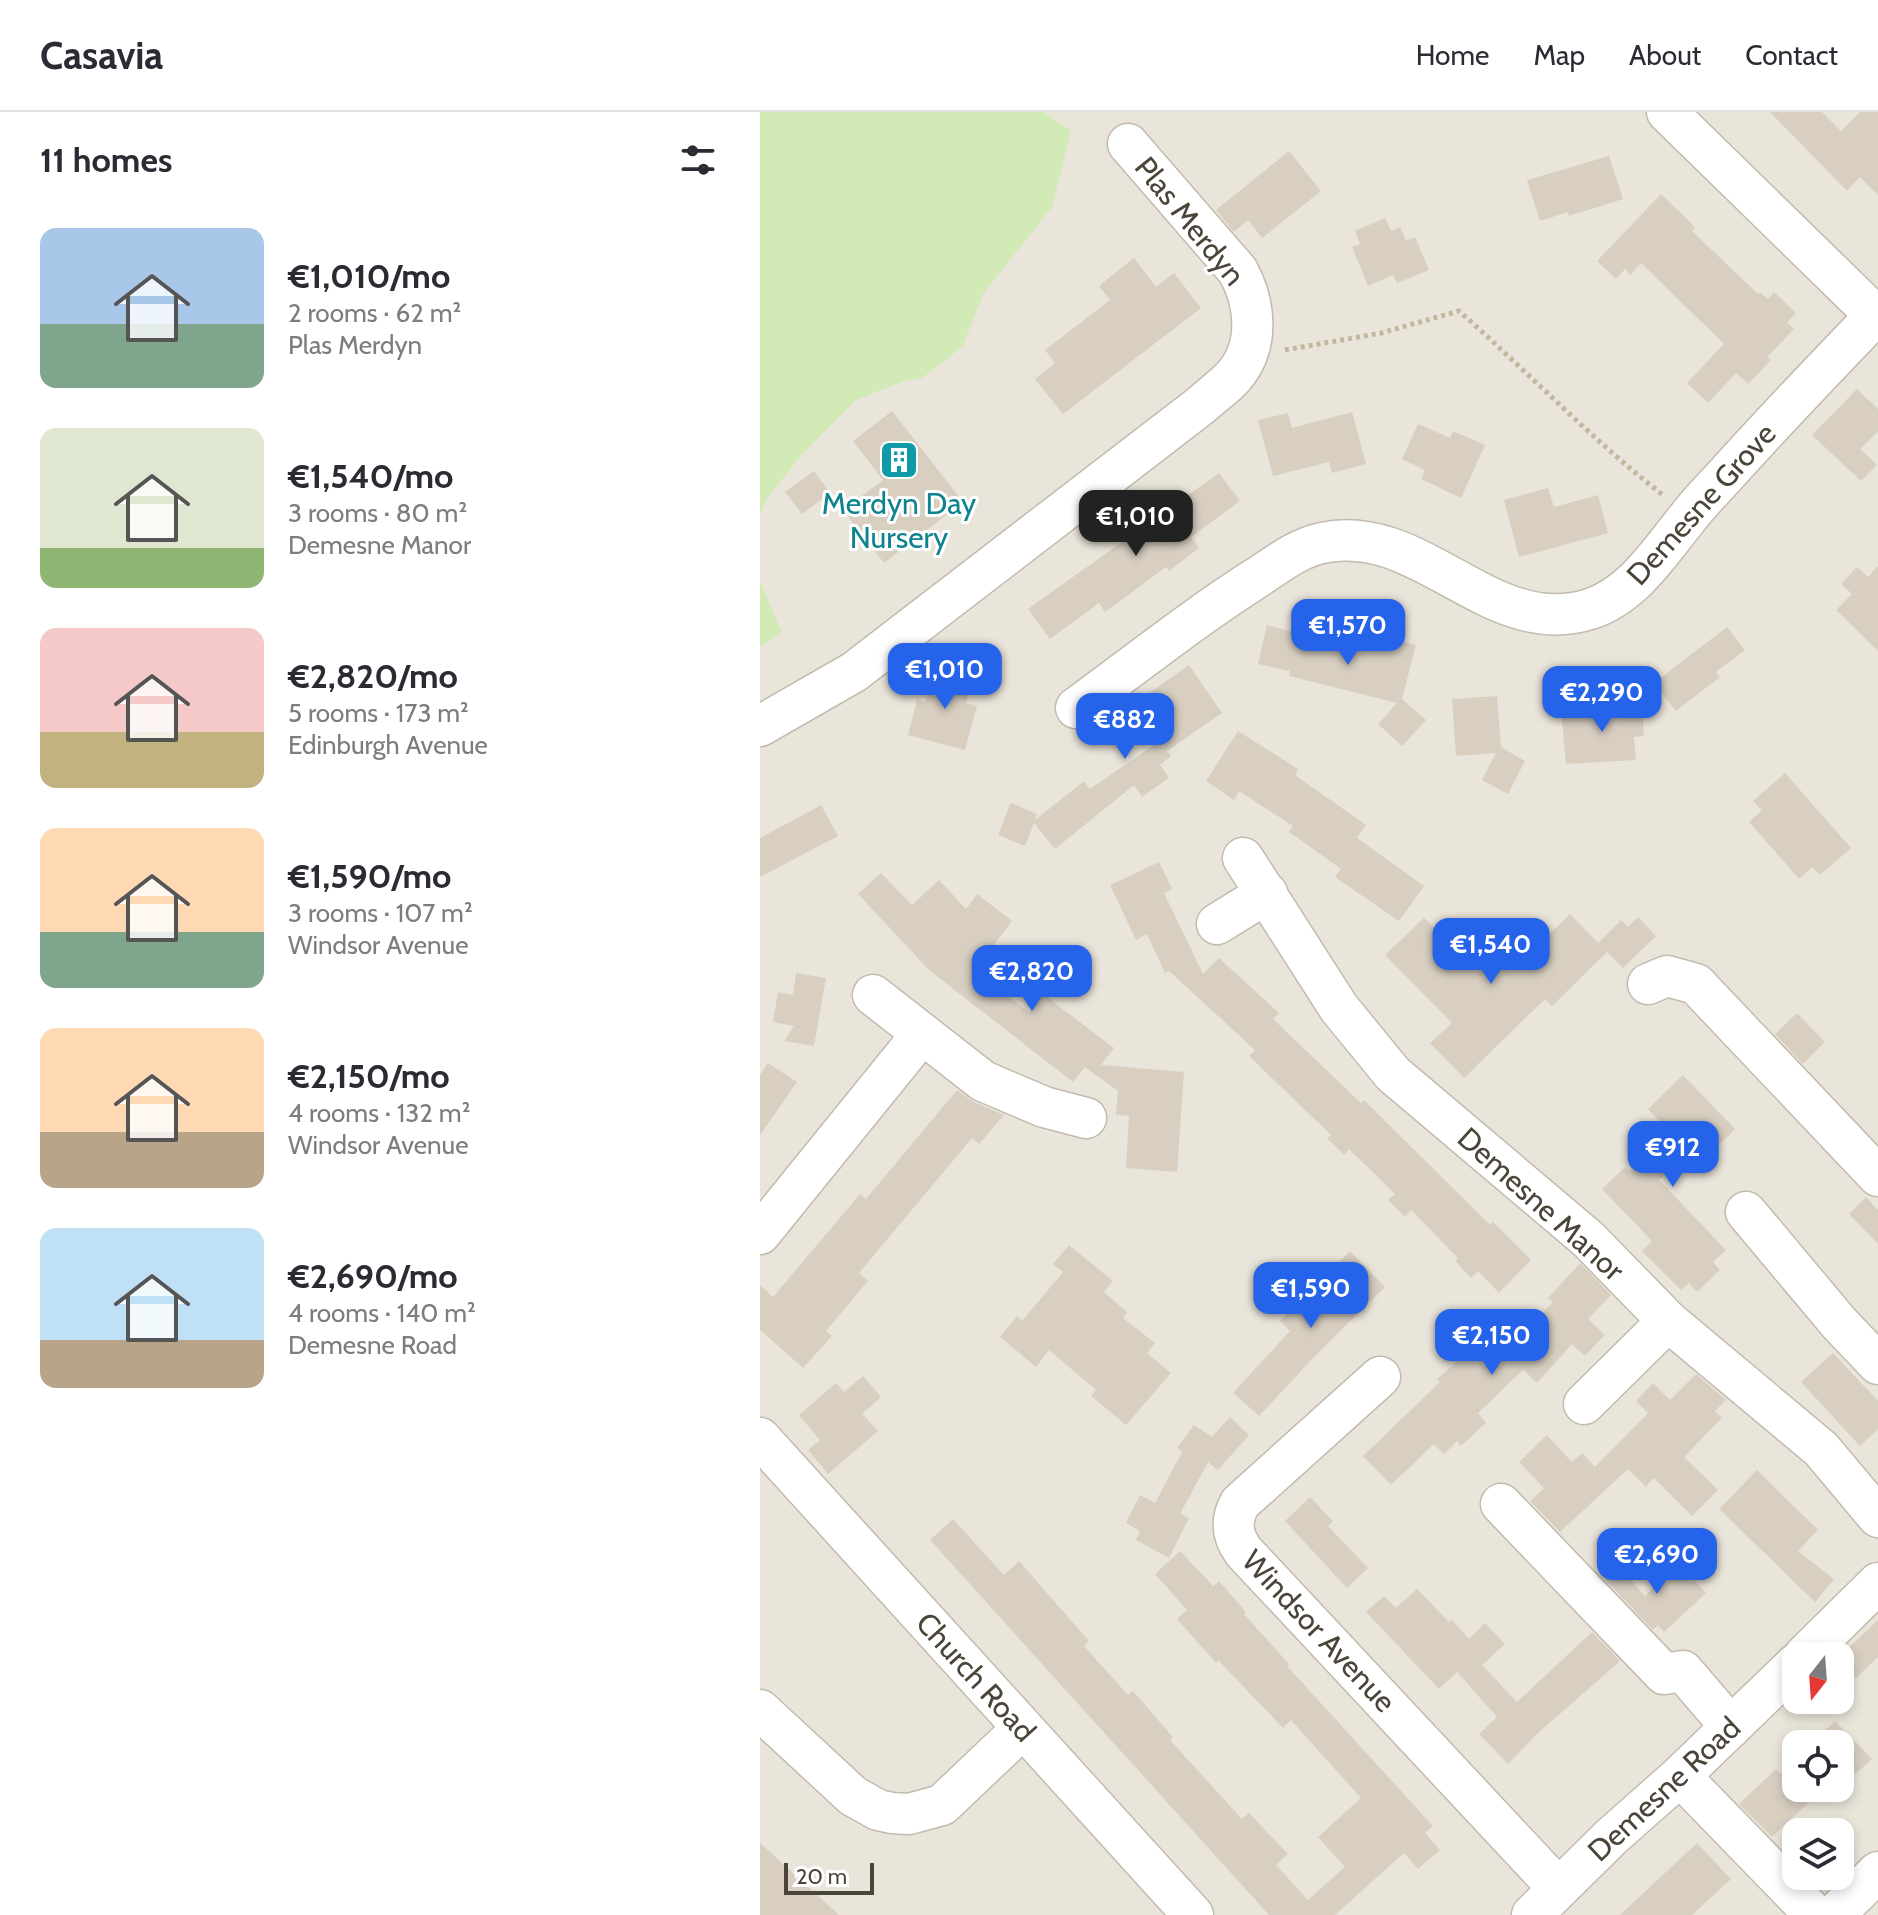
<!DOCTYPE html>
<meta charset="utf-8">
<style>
:root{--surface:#fff;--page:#f2f2f3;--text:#2b2b33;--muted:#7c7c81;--line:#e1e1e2;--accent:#2563eb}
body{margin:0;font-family:Cabin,sans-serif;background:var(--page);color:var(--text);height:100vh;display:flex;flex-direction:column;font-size:30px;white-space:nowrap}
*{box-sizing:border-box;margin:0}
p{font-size:26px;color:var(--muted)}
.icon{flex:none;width:44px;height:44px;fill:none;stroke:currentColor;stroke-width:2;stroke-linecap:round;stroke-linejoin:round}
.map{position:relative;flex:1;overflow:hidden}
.details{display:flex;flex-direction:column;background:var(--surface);width:760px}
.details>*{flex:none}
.needle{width:52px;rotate:197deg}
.fabs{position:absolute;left:1022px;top:1530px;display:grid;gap:16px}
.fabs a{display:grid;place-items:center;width:72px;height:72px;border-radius:16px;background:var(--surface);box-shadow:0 4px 12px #0003;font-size:40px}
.scale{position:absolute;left:24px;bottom:20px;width:90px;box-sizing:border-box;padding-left:8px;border:4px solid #4b4439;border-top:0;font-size:22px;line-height:28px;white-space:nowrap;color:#4b4439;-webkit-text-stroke:6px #fff;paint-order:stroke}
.price{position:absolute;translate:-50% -68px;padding:0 18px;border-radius:16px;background:var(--accent);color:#fff;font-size:26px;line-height:52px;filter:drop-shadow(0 2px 4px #0008)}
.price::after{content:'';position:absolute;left:50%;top:48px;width:24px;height:18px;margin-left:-12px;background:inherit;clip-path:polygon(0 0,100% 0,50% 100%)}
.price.selected{background:#222;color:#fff}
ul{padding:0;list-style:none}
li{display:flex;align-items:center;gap:24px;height:200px;padding:0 40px}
li span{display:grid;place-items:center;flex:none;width:224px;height:160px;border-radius:16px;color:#555}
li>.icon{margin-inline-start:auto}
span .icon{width:96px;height:96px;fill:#fffc;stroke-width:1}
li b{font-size:34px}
h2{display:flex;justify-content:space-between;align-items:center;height:96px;padding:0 40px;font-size:34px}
header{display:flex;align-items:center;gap:48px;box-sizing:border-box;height:112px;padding:0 40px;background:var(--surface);border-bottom:2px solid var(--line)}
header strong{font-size:38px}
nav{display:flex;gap:44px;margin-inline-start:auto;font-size:28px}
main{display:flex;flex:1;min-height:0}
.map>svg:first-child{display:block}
.residential{fill:#eae5da;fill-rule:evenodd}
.green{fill:#d2eab5}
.building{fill:#d8cfc1}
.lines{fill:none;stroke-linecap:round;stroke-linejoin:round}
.minor-casing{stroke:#c2bbae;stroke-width:43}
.path{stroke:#c4b79f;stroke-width:5;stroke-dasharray:4 4;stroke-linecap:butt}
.minor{stroke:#fff;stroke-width:40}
.labels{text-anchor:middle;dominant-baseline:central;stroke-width:6;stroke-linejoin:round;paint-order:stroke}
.street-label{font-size:30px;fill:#4b4439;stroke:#fff}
.culture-label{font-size:30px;fill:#0d838f;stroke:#fff}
</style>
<header>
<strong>Casavia</strong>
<nav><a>Home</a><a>Map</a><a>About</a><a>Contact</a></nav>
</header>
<main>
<section class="details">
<h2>11 homes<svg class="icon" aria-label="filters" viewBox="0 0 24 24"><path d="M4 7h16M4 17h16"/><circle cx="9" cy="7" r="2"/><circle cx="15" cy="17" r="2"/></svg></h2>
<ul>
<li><span style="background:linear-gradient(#a9c7e8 60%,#7fa58c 0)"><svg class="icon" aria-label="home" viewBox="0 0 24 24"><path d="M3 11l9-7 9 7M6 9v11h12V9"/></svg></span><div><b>€1,010/mo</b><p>2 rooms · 62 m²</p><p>Plas Merdyn</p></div></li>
<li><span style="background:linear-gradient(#dfe7d0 75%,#8fb573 0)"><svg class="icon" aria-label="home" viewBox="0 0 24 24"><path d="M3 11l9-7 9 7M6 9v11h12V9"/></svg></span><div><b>€1,540/mo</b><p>3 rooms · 80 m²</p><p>Demesne Manor</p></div></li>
<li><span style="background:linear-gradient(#f6c9c9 65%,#c2b280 0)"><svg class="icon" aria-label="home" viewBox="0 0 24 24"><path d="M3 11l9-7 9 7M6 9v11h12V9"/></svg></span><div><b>€2,820/mo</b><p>5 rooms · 173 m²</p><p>Edinburgh Avenue</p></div></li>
<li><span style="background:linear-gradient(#ffd9b3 65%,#7fa58c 0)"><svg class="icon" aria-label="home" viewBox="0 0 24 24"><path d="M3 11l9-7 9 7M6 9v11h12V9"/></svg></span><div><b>€1,590/mo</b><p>3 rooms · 107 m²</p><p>Windsor Avenue</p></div></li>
<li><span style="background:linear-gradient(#ffd9b3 65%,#b9a48a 0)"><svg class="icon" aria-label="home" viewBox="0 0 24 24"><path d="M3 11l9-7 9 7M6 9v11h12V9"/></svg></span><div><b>€2,150/mo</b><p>4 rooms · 132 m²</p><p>Windsor Avenue</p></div></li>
<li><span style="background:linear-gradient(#bfe0f5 70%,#b9a48a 0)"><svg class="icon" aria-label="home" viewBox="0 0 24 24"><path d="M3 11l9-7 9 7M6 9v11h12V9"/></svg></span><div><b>€2,690/mo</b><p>4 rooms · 140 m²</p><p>Demesne Road</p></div></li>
</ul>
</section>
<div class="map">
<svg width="1118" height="1803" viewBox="0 0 1118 1803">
<rect width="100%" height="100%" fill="#f6f3ec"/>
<path class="residential" d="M0,0H1118V1803H0ZM1036,1544H1080V1588H1036ZM1036,1632H1080V1676H1036ZM1036,1720H1080V1764H1036Z"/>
<g class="green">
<polygon points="0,0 284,0 311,19 292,95 223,182 203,234 162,266 142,270 96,288 38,347 7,387 0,402"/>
<polygon points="0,469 22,521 0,535"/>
</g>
<g class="building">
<polygon points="1010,0 1062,0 1081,19 1100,0 1118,0 1118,83 1100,65 1087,79"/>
<polygon points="529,39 561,79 502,126 488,108 474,120 456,98"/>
<polygon points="849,44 863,87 809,104 808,100 780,109 767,68"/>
<polygon points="901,82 935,115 932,119 998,182 1000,180 1008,187 1014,180 1036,201 1027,210 1034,217 1007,245 1011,248 988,272 976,261 948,291 927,271 964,232 881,151 870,163 865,157 856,167 837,149"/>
<polygon points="625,106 631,119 640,115 646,129 655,125 669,158 637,171 633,163 608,174 592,135 600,132 595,119"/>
<polygon points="374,146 396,175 414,161 441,196 303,302 275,267 295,251 285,238 350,188 339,174"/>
<polygon points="1097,277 1118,297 1118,319 1100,337 1117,353 1101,369 1052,323"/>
<polygon points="132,299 203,390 124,451 83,398 123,368 93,329"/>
<polygon points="592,300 606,352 572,361 569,350 513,364 498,308 528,301 532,316"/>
<polygon points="658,312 690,326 693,319 725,333 701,386 661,367 665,358 642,347"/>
<polygon points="54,359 70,381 42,402 25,380"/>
<polygon points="459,361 480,389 431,425 439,436 409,459 406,455 345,500 339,491 290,527 268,497"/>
<polygon points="788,376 794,395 838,383 848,421 759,445 744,388"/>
<polygon points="1118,454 1118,539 1076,498 1092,482 1081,472 1097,455 1108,465"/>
<polygon points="536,508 618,528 619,524 656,533 642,587 666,608 642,634 618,612 637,591 529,564 530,559 498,552 507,513 533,520"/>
<polygon points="967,515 985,538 956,560 960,565 916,599 894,571"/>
<polygon points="429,553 462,601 407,639 411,644 400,653 409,666 382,685 374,673 295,737 274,711 265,734 238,723 251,691 277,702 275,708 324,669 330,677 394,633 368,596"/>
<polygon points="174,556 213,566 206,591 217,594 205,638 148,623 157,588 165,590"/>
<polygon points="737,584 741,635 765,649 748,682 722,668 736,641 696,644 692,587"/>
<polygon points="882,592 884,624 874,625 876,648 806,652 801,598"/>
<polygon points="478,619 538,657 535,663 606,713 597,726 664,774 639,809 575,765 581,757 529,720 533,714 479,679 474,688 446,669"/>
<polygon points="1025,661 1091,736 1060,763 1052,755 1039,767 989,710 1002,698 993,689"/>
<polygon points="61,693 78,724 0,765 0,726"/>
<polygon points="399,750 412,777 404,781 443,862 459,846 519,901 513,907 601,991 604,988 730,1113 733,1110 771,1148 739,1181 718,1159 711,1166 695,1149 698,1146 651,1098 645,1105 628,1088 635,1082 589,1037 584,1043 567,1026 571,1023 489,944 495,938 409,859 405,861 387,822 376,828 350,773"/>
<polygon points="121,761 152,793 179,768 206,797 217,782 252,809 215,858 269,900 283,882 354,936 341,953 424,960 417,1060 366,1056 369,1004 356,1003 358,979 325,955 313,970 169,858 98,782"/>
<polygon points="810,802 847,840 792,894 785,887 704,966 670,931 692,911 625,843 664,806 716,857 736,838 754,857"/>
<polygon points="878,805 896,824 863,856 838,831 861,808 868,815"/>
<polygon points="36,861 66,866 54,934 24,929 34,914 13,910 18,880 33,883"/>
<polygon points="1037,901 1065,930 1043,952 1015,922"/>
<polygon points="8,951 37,970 0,1023 0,963"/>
<polygon points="923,963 975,1017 958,1034 946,1022 899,1068 966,1138 953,1150 960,1158 937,1180 929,1171 921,1178 882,1139 892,1129 842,1077 865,1055 870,1060 910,1021 888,997"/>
<polygon points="197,978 214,990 244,1003 219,1032 212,1026 99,1161 108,1169 66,1219 72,1224 43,1256 0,1218 0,1173 13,1185 100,1082 106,1087"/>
<polygon points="1106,1085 1118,1098 1118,1132 1089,1102"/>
<polygon points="309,1133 353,1169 344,1180 367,1200 363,1206 395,1231 387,1241 411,1261 366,1313 331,1284 336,1278 289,1238 276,1255 240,1225 257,1204 262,1209 303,1160 293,1152"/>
<polygon points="590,1139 625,1175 555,1244 499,1304 473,1281 530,1219 520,1209"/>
<polygon points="820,1151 851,1183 828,1207 845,1223 825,1244 812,1232 777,1271 763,1258 718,1301 726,1311 701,1334 697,1329 684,1342 674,1332 631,1373 603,1344 680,1270 677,1267 704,1243 708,1249 719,1239 726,1247 752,1218 760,1225 793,1190 788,1186"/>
<polygon points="1073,1241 1118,1289 1118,1317 1100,1334 1041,1270"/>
<polygon points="936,1262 966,1288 955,1299 962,1306 924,1345 958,1378 932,1404 894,1366 886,1375 868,1357 800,1420 770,1389 784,1376 759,1350 787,1323 812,1350 822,1341 835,1355 888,1301 876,1289 893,1271 910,1288"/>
<polygon points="103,1264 121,1285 102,1302 118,1319 68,1362 48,1338 60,1328 39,1303 76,1271 84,1280"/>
<polygon points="470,1305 489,1323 458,1358 448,1350 420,1402 429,1406 409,1446 376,1428 380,1419 366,1411 380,1383 395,1391 422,1340 417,1336 434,1313 452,1325"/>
<polygon points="997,1358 1058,1418 1038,1439 1074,1467 1055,1490 959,1397"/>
<polygon points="550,1385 573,1409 568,1414 608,1456 587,1476 525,1409"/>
<polygon points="193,1407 244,1463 259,1449 329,1529 324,1534 368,1583 373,1579 413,1625 410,1628 482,1707 489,1701 528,1742 516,1753 548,1788 585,1755 558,1725 601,1686 531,1608 523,1616 458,1548 456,1551 417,1507 427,1498 395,1462 420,1439 453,1474 459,1469 486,1500 484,1502 529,1552 527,1554 673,1714 665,1721 680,1738 658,1757 644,1741 575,1803 509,1803 170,1428"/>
<polygon points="853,1449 885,1484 919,1452 946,1481 904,1520 898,1513 893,1518 840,1462"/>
<polygon points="657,1477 689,1510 692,1508 709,1527 725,1511 745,1532 722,1553 757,1590 832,1520 860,1549 777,1622 748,1652 719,1622 737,1605 697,1560 679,1577 606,1500 624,1484 636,1496"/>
<polygon points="1118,1508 1118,1545 1080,1581 1080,1544"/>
<polygon points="1075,1609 1112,1647 1067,1688 1060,1680 1012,1725 979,1692 1016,1657 1020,1661 1036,1646 1036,1676 1080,1676 1080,1632 1050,1632"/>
<polygon points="0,1731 79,1803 0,1803"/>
<polygon points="937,1731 971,1767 932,1803 860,1803"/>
</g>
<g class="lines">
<defs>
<g id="minor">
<polyline points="907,0 1118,206"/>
<path d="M316,596C376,552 435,505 498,465C518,452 538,436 562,431C661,409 731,529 830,497C873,483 899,441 926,408C937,393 950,380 962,367C1012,311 1064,257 1116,203"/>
<path d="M0,614L94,560L440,294C451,284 464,275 473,265C500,235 496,192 478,159L368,32"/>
<polyline points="483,746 579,896 633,962 828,1127 908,1209 1061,1337 1118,1405"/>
<polyline points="457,812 507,781"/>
<polyline points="888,872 907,864 936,872 1118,1064"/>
<polyline points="113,883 223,969 284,995 326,1006"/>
<polyline points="986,1100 1079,1211 1118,1252"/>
<polyline points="0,1122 162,922"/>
<path d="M620,1265L480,1391C470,1409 472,1424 484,1440L798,1776"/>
<polyline points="824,1292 908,1209"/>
<polyline points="0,1326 433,1803"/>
<polyline points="741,1392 904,1562 923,1559 971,1615"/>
<polyline points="1044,1544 1118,1471"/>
<polyline points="0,1598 93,1684 118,1698 132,1701 149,1702 182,1693 262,1617"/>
<polyline points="920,1664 1055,1803"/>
<polyline points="772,1803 851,1725 920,1664 1036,1552"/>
<polyline points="1074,1803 1118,1760"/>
</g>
</defs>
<use href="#minor" class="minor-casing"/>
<path class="path" d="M525,238L621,221L699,199C768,260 831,327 903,383"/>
<use href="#minor" class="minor"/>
</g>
<defs>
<symbol id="building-square" viewBox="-11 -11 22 22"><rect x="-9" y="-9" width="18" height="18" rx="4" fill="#0f9aa8" stroke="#fff"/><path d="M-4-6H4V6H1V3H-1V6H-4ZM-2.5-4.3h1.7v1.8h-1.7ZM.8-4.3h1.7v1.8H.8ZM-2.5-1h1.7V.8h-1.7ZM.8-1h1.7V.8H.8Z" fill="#fff"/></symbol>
</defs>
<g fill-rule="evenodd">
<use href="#building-square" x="117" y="326" width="44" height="44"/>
</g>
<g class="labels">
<g class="street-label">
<text transform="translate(430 109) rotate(51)">Plas Merdyn</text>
<text transform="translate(941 392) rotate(-48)">Demesne Grove</text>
<text transform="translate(781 1092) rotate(42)">Demesne Manor</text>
<text transform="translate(559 1519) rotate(47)">Windsor Avenue</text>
<text transform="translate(216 1565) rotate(48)">Church Road</text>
<text transform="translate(904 1677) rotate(-43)">Demesne Road</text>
</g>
<g class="culture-label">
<text x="139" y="391">Merdyn Day<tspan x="139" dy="34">Nursery</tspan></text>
</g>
</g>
</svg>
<div class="fabs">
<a><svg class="needle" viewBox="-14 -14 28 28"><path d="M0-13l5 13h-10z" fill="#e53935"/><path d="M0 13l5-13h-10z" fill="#7c7c81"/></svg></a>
<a><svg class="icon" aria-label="locate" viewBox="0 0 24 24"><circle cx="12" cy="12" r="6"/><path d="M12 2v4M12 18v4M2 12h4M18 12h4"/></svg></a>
<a><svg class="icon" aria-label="layers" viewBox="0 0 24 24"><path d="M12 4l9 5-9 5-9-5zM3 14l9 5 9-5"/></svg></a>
</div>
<div class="scale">20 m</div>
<b class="price selected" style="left:376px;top:446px">€1,010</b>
<b class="price" style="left:588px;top:555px">€1,570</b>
<b class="price" style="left:185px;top:599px">€1,010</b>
<b class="price" style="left:842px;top:622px">€2,290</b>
<b class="price" style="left:365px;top:649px">€882</b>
<b class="price" style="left:731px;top:874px">€1,540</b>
<b class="price" style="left:272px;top:901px">€2,820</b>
<b class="price" style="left:913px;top:1077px">€912</b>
<b class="price" style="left:551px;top:1218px">€1,590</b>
<b class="price" style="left:732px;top:1265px">€2,150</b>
<b class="price" style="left:897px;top:1484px">€2,690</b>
</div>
</main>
